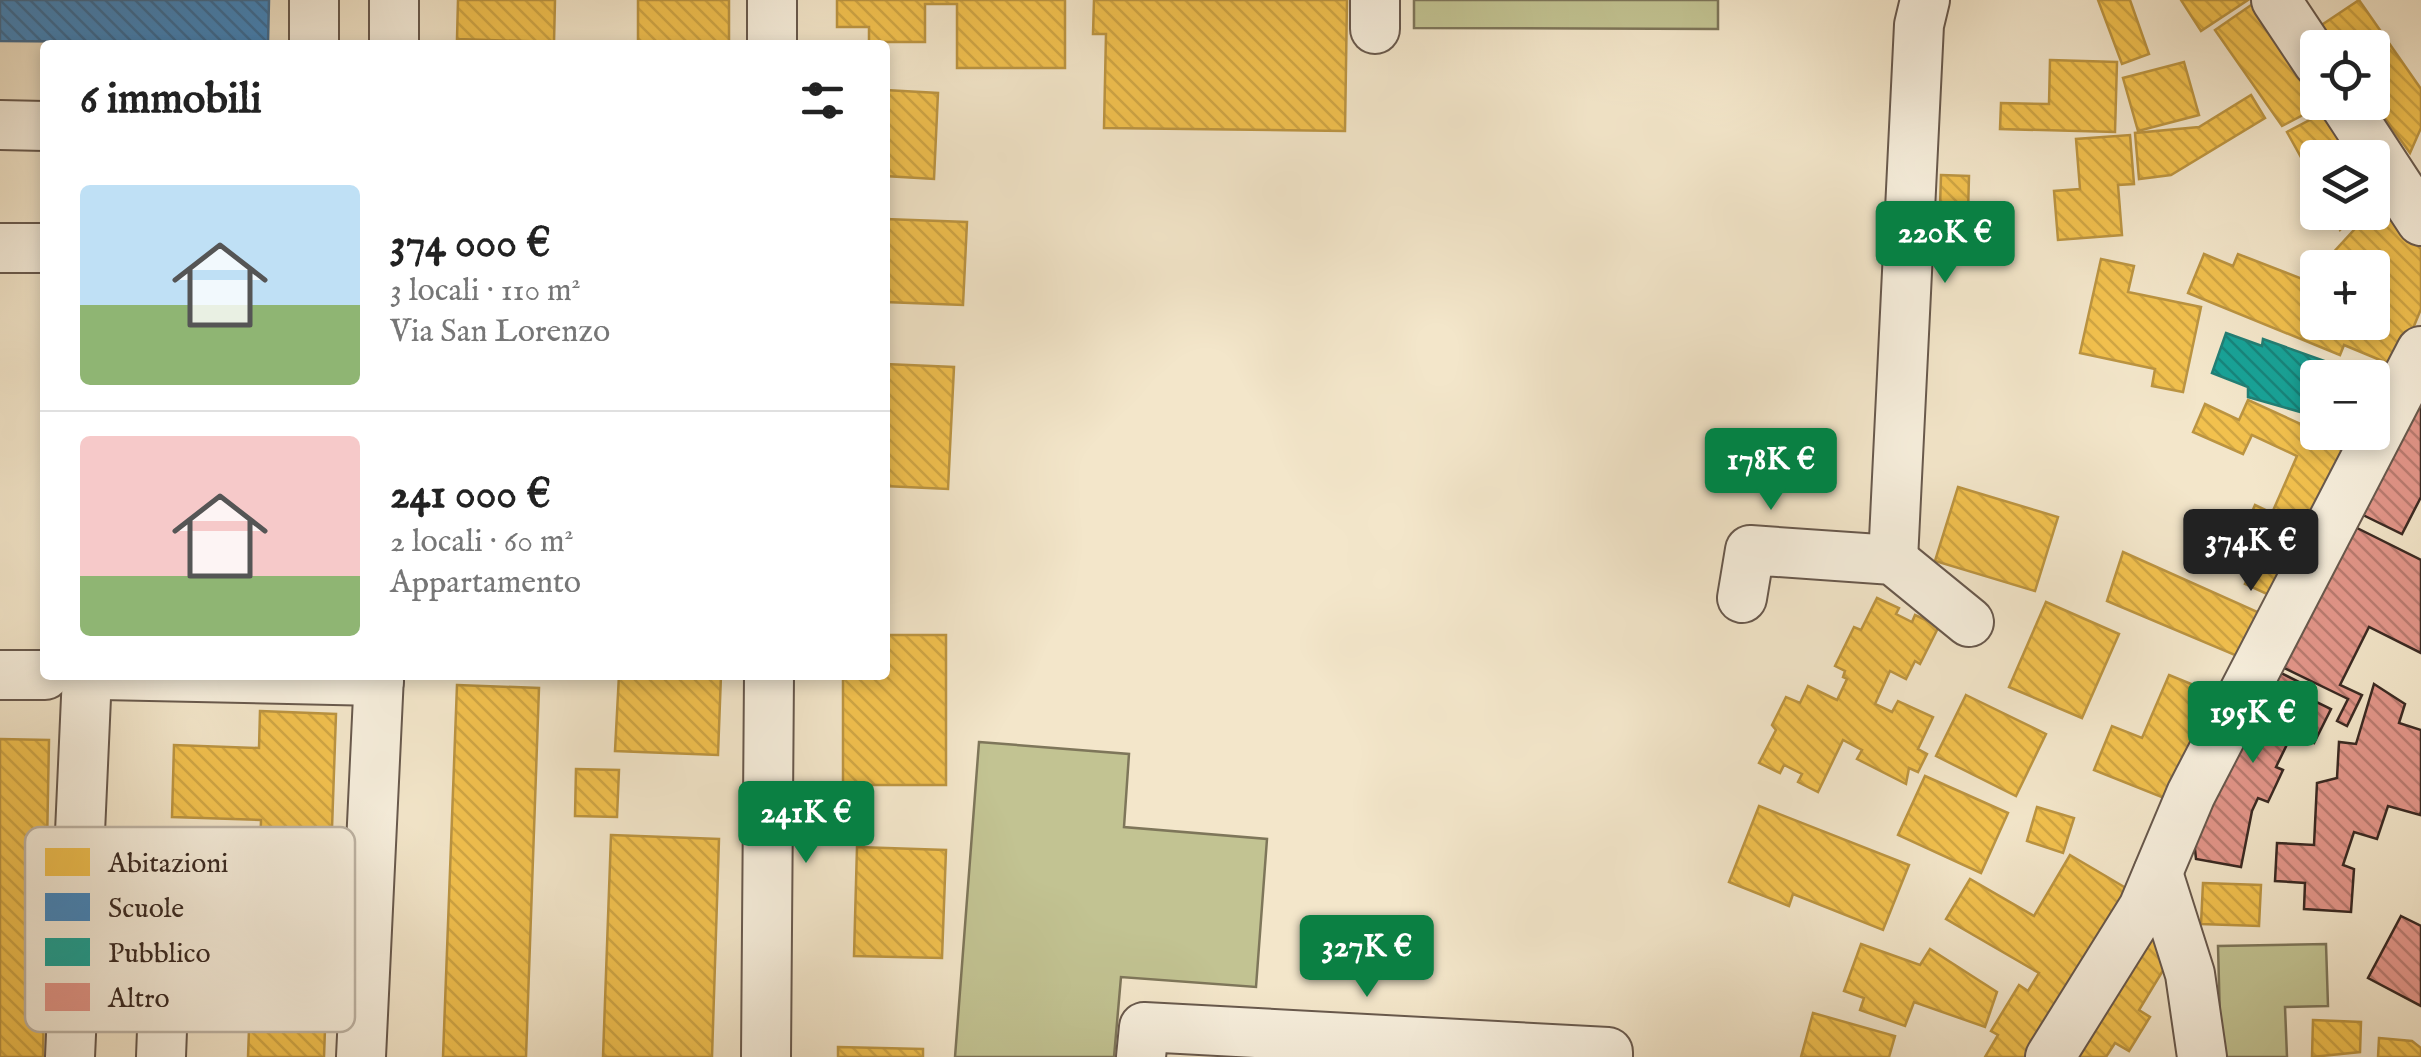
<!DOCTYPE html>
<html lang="it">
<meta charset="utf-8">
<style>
:root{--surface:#fff;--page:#f6f6f6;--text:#222;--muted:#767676;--line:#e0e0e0;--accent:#0b8043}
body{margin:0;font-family:"IM FELL English",serif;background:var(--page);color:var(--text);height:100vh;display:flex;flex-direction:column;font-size:38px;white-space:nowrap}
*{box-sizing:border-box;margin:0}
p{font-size:32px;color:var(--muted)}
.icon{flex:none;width:55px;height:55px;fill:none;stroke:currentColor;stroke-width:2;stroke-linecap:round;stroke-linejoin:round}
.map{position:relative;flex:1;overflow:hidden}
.sheet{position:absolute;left:40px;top:40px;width:850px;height:640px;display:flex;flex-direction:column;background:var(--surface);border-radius:10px;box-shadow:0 5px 15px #0003}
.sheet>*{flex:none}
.fabs{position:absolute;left:2300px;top:30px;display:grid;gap:20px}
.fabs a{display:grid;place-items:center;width:90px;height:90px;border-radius:10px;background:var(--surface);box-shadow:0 5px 15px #0003;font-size:50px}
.price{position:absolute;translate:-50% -85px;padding:0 22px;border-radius:10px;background:var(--accent);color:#fff;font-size:32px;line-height:65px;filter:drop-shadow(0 2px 5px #0008)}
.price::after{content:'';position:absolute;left:50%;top:60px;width:30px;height:22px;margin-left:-15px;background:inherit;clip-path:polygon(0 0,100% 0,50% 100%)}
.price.active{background:#222;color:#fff}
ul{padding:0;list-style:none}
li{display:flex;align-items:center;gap:30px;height:250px;padding:0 40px}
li+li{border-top:2px solid var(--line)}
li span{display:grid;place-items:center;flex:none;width:280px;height:200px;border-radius:10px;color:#555}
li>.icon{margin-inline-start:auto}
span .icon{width:120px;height:120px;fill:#fffc;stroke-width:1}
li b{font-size:42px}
h2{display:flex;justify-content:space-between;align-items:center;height:120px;padding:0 40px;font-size:42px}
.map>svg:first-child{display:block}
.grass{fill:#c2c392;stroke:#7e765a;stroke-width:2.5}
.homes{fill:url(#homes-back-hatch);stroke:#bb9441;stroke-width:2.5}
.schools{fill:url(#schools-back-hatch);stroke:#3e6c94;stroke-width:2.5}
.public{fill:url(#public-back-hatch);stroke:#227f75;stroke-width:2.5}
.building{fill:url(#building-back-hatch);stroke:#3a2a23;stroke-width:2.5}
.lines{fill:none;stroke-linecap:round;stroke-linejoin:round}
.minor-casing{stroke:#68594d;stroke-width:52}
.minor{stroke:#f7efdd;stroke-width:48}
.key{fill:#f7efdd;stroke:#beb4a5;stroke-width:2.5}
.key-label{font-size:28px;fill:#3a2a23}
</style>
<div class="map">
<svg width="2421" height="1057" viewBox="0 0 2421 1057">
<defs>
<pattern id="homes-back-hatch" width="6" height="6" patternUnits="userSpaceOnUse" patternTransform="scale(2.5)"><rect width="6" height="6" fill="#f2c14e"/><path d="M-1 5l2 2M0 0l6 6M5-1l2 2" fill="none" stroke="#d0a644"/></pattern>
<pattern id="schools-back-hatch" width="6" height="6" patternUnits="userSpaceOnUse" patternTransform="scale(2.5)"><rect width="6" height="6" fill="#3f88c5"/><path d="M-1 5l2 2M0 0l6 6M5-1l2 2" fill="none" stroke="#366fa0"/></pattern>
<pattern id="public-back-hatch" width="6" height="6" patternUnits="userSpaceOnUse" patternTransform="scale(2.5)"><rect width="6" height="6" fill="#17a398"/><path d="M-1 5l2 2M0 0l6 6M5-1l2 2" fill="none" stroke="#16857c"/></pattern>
<pattern id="building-back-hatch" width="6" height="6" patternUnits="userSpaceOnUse" patternTransform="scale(2.5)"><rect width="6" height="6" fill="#e3968a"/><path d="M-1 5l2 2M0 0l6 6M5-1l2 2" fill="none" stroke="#b97b70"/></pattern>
</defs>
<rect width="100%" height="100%" fill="#f3e6ca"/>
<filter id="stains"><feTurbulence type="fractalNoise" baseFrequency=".002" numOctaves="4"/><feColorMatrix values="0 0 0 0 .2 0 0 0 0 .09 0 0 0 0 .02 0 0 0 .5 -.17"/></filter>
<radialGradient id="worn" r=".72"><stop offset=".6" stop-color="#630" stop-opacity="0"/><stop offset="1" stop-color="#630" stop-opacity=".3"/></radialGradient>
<g class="grass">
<polygon points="1414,0 1718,0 1718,29 1414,28"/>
<polygon points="979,742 1129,754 1124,827 1267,839 1256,987 1121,977 1114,1057 955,1057"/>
<polygon points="2326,944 2328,1006 2285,1007 2287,1057 2221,1057 2218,946"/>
</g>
<g class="homes">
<polygon points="458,0 555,0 554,42 457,39"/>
<rect x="638" y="0" width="91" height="45"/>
<polygon points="837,0 1065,0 1065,68 957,68 957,4 925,4 925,42 869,42 869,27 837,27"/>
<polygon points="1094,0 1347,0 1345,131 1104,128 1106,34 1093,34"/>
<polygon points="2098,0 2130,0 2149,54 2122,64"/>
<polygon points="2181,0 2248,0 2201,31"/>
<polygon points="2359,0 2421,89 2421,128 2410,153 2372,100 2372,48 2336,48 2320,26"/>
<polygon points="2257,1 2318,87 2318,102 2328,102 2282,126 2215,30"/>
<polygon points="2050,60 2117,62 2115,132 2000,129 2001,103 2049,104"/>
<polygon points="2184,62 2199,115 2138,131 2123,78"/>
<polygon points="885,90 938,93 934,179 885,176"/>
<polygon points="2251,95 2265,118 2171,175 2139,179 2135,133 2199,127"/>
<polygon points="2325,112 2350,158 2318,158 2318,188 2287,132"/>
<polygon points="2130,135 2134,184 2118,185 2122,235 2058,240 2054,191 2080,189 2076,139"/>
<polygon points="1941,175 1969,176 1968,214 1994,215 1993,241 1939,239"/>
<polygon points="2376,206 2421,249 2421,309 2397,367 2344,345 2340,355 2188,293 2204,254 2233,266 2238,254 2318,285 2318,322 2372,322 2372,268 2343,268 2330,256"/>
<polygon points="2331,212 2359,212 2340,230"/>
<polygon points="885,219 967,222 963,305 885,302"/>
<polygon points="2101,259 2134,266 2128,292 2201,307 2183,392 2152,386 2155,369 2080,353"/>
<polygon points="885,364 954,367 948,489 885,486"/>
<polygon points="2248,400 2347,445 2278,599 2245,584 2255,562 2234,553 2255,505 2272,513 2297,456 2252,435 2243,454 2193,432 2205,404 2239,420"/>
<polygon points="1958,487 2058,517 2035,591 1935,561"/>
<polygon points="2123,552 2271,618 2249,661 2107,601"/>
<polygon points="1877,598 1899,608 1896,614 1912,622 1915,615 1939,626 1920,664 1915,661 1906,679 1890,671 1875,704 1892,712 1898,701 1933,717 1918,749 1927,754 1918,772 1909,768 1906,784 1857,759 1862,750 1843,740 1818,792 1798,782 1802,774 1784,765 1780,773 1759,763 1776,730 1772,725 1786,697 1800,703 1808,686 1837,700 1847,679 1843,677 1845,671 1835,666 1854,627 1861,630"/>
<polygon points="2046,602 2119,634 2082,718 2009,687"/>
<polygon points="885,635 946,635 946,785 843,785 843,675 885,675"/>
<polygon points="619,675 721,675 718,755 615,751"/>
<polygon points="2169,675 2223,697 2179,804 2094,770 2112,726 2142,738"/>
<polygon points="457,685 539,688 526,1057 443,1057"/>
<polygon points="1966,695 2046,734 2016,796 1936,756"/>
<polygon points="260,711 336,714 324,1057 248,1057 253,920 223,919 224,889 259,890 261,820 172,817 174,745 259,748"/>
<polygon points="0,739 49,740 43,1057 0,1057"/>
<polygon points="576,769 619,770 617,817 575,816"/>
<polygon points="1925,776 2008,813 1981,873 1898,835"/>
<polygon points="1759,806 1909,865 1883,930 1793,894 1789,906 1729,882"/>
<polygon points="2037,807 2074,818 2063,853 2027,841"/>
<polygon points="611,835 719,839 712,1057 603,1057"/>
<polygon points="857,847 946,850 942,958 854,956"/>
<polygon points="2070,855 2126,888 2113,937 2041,1057 1985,1057 1998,1035 1991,1031 2019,985 2028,991 2039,973 1946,919 1970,879 2034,916"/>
<polygon points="2203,883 2261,885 2259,926 2201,924"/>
<polygon points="2138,926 2176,949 2139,1010 2150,1017 2129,1051 2115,1043 2106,1057 2059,1057"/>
<polygon points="1861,944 1920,965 1930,949 1997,992 1985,1027 1914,1002 1905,1026 1860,1010 1864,998 1844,991"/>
<polygon points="1813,1013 1895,1036 1889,1057 1801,1057"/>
<polygon points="2313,1020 2361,1022 2360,1052 2312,1057"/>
<polygon points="2379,1038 2412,1041 2421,1048 2421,1057 2378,1057"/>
<polygon points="838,1047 923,1049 923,1057 838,1057"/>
</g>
<polygon class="schools" points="0,0 269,0 268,43 0,41"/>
<polygon class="public" points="2226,333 2262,346 2263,339 2372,378 2318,378 2318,417 2248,397 2248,387 2212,373"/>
<g class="building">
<polygon points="2421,401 2421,497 2402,534 2363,515"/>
<polygon points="2349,524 2421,560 2421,653 2369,627 2340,685 2362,695 2347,726 2337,721 2348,699 2278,665"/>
<polygon points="2269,667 2311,688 2306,697 2331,709 2314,743 2293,732 2276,767 2283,770 2268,802 2258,798 2252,811 2241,867 2196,859 2192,820"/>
<polygon points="2374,684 2405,704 2399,723 2421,730 2421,811 2420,815 2388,806 2377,839 2354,832 2343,865 2354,869 2351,912 2304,909 2305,883 2275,881 2277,843 2314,845 2317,783 2337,778 2339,742 2356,744"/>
<polygon points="2401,916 2421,926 2421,1006 2368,978"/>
</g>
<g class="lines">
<defs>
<g id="minor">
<polyline points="772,0 772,45"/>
<polyline points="1375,0 1375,29"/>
<polyline points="2276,0 2318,63"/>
<polyline points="314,45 314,0"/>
<polyline points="394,45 394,0"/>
<polyline points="2343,102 2421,221"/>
<polyline points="0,125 45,126"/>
<polyline points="0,248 45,248"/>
<polyline points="1893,560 1919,25 1925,0"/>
<polyline points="1742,598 1750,550 1893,560 1969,622"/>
<polyline points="0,675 45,675"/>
<polyline points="102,675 379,681"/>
<polyline points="79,867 168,870 161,1057"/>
<polyline points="2158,873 2190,974 2202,1057"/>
<polyline points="70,1057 87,675"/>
<polyline points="361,1057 379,675"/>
<polyline points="766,1057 769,675"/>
<polyline points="1141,1057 1144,1027 1608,1052 1608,1057"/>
<polyline points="2050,1057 2143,908 2191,794 2421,351"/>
</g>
</defs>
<use href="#minor" class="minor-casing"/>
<use href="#minor" class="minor"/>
</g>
<rect x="25" y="827" width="330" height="205" rx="15" class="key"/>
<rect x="45" y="848" width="45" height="28" fill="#f2c14e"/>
<rect x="45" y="893" width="45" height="28" fill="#3f88c5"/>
<rect x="45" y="938" width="45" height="28" fill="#17a398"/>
<rect x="45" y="983" width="45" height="28" fill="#e3968a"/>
<g class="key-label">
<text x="108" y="872">Abitazioni</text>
<text x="108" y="917">Scuole</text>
<text x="108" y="962">Pubblico</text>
<text x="108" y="1007">Altro</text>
</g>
<rect width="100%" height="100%" filter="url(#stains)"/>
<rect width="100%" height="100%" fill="url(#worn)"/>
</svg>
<div class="fabs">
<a><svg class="icon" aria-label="locate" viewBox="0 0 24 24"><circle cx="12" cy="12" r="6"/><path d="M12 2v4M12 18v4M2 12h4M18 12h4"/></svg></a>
<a><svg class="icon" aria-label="layers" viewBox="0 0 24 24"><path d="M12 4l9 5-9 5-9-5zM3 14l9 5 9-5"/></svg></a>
<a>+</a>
<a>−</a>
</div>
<b class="price" style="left:1945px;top:286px">220K €</b>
<b class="price" style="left:1771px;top:513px">178K €</b>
<b class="price active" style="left:2251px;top:594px">374K €</b>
<b class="price" style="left:2253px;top:766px">195K €</b>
<b class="price" style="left:806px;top:866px">241K €</b>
<b class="price" style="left:1367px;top:1000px">327K €</b>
<section class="sheet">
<h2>6 immobili<svg class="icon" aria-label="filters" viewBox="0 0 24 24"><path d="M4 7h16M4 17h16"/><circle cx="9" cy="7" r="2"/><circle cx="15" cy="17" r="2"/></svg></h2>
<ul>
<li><span style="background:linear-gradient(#bfe0f5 60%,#8fb573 0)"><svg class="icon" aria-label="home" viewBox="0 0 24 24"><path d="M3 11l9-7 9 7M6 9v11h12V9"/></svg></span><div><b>374 000 €</b><p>3 locali · 110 m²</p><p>Via San Lorenzo</p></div></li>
<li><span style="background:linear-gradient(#f6c9c9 70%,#8fb573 0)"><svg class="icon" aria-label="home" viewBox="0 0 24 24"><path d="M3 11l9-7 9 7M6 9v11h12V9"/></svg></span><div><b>241 000 €</b><p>2 locali · 60 m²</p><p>Appartamento</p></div></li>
</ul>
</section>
</div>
